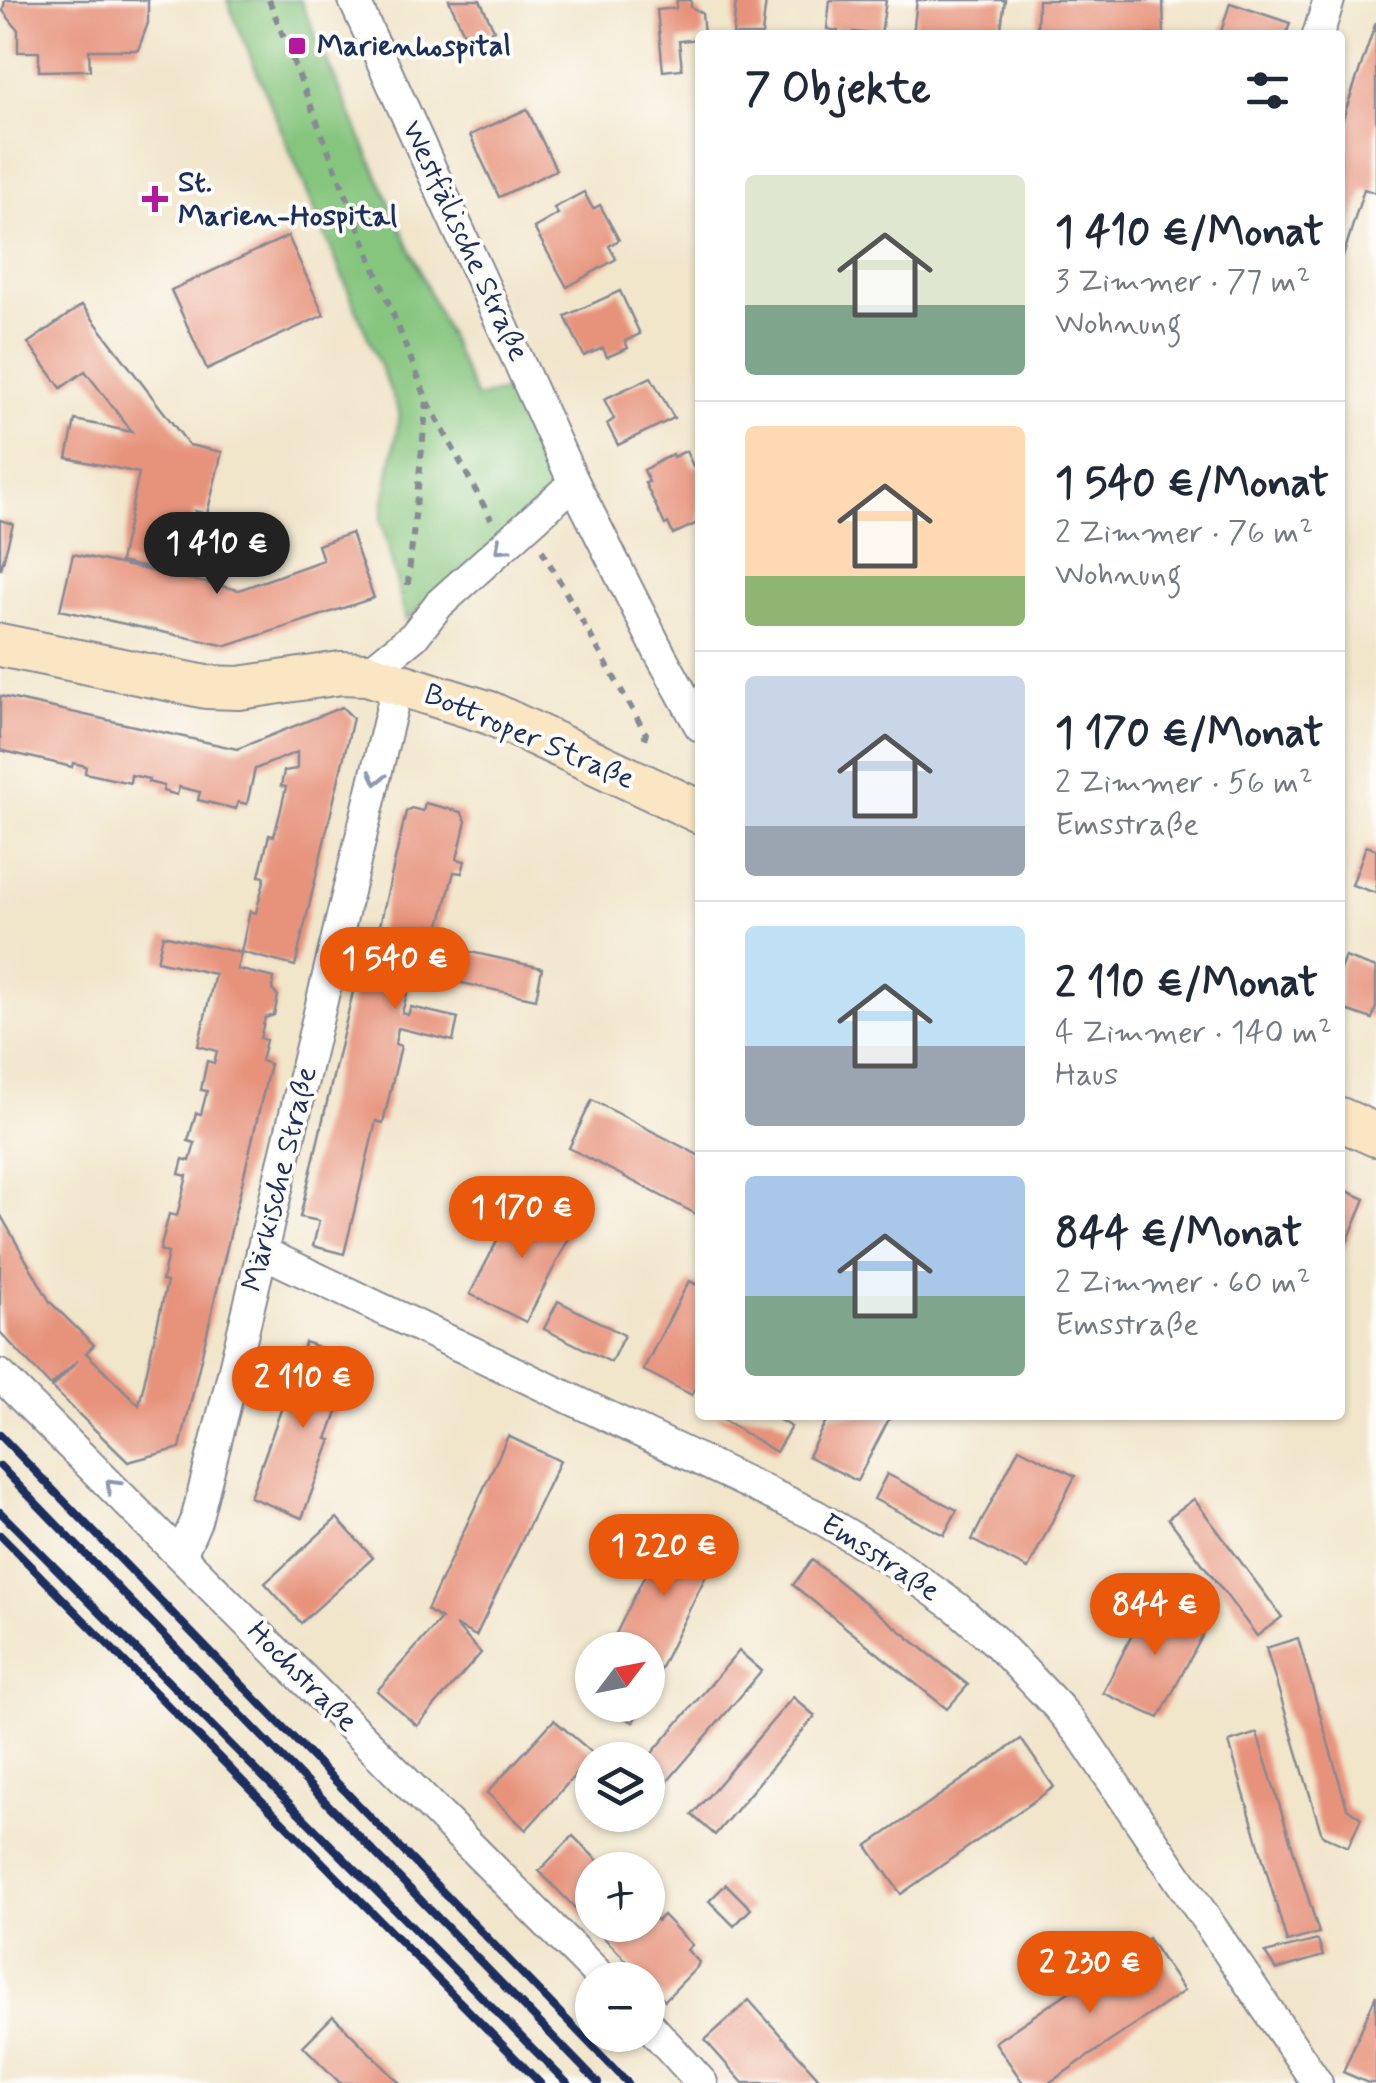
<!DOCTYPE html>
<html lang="de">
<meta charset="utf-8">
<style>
:root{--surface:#fff;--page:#f2f2f3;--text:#1f2937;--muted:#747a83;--line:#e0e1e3;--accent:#ea580c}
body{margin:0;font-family:Mynerve,sans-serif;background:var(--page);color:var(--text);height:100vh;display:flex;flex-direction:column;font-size:38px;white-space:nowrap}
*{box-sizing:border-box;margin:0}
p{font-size:32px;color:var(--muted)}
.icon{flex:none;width:55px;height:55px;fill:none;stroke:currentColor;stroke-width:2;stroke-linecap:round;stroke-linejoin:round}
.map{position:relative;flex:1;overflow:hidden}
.details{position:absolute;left:695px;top:30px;width:650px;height:1390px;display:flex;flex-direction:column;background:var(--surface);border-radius:10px;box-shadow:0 2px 8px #0004}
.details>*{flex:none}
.needle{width:65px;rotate:58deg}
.controls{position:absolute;left:575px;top:1632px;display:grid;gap:20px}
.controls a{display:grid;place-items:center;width:90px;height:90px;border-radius:50%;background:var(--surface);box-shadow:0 2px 8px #0004;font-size:50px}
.price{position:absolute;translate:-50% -85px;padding:0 22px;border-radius:35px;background:var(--accent);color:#fff;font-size:32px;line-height:65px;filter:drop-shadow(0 2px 5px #0008)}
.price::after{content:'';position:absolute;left:50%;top:60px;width:30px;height:22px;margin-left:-15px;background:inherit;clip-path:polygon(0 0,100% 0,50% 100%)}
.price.selected{background:#222;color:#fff}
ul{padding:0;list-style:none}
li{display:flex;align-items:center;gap:30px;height:250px;padding:0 50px}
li+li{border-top:2px solid var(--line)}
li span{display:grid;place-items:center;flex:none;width:280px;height:200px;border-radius:10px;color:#555}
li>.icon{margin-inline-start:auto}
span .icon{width:120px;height:120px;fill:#fffc;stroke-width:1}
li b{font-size:42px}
h2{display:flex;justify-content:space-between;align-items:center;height:120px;padding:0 50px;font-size:42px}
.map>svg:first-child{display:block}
.green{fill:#85c57d;stroke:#507a6e;stroke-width:2.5}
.building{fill:#e7937b}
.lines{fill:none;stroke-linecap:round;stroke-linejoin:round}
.street-casing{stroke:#868a94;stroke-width:34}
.secondary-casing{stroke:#868a94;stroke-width:46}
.path{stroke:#868a94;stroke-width:6;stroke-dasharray:8 8;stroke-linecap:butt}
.street{stroke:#fff;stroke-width:30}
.secondary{stroke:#fbe6c4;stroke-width:42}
.rail{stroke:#1b2f5e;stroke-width:8}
.oneway{stroke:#8d97ae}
.poi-dot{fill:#b5179e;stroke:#fdfcf7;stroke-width:4}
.labels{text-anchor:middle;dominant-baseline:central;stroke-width:8;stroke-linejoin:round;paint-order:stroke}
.poi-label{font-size:30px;font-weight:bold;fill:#1b2f5e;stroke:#fdfcf7;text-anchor:start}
.street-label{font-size:30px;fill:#1b2f5e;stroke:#fdfcf7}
</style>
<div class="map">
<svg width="1376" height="2083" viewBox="0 0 1376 2083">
<rect width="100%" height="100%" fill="#fdfcf7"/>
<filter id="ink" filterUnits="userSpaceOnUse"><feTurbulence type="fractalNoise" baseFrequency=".01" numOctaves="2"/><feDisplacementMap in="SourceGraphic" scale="20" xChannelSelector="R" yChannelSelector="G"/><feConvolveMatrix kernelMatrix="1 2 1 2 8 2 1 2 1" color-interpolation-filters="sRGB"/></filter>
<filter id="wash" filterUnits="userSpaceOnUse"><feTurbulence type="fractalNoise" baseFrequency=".0048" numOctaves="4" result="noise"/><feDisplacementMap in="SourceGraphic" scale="40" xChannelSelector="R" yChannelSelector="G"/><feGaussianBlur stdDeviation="2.25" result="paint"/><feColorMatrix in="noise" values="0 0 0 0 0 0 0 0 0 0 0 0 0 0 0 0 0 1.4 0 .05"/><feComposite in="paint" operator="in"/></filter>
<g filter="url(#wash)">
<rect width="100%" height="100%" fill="#f1e5ca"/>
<polygon class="green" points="227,0 300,0 476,398 513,389 560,487 406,620 381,519 400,414"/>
<g id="blocks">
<g class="building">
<polygon points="5,0 148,0 148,23 138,50 89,50 90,70 39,71 39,52 18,52 18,30 3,11"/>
<polygon points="449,0 480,0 494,30 468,42"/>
<polygon points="677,0 691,0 691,7 702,13 704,35 700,35 700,39 679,41 682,69 663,71 657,10 676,8"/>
<polygon points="736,0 766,0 762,35 733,35"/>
<polygon points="830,0 886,0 881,35 853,32 853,35 837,35 838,31 827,29"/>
<polygon points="917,0 1005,0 1000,35 913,35"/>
<polygon points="1038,0 1163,0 1164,35 1037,35"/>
<polygon points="1230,3 1290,23 1286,35 1220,35"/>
<polygon points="1376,22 1376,193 1364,189 1341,263 1340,127"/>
<polygon points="527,109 556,170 499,197 470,135"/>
<polygon points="584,192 593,209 600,205 619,240 609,246 616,259 567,287 534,228 558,214 554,208"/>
<polygon points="288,236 324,315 207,369 171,290"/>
<polygon points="620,291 640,334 625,341 628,348 607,357 603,348 584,356 565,316"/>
<polygon points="82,305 189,445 222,452 207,514 195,511 183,565 176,564 174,574 120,562 139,473 67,458 75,420 132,432 85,371 61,388 28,343"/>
<polygon points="651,377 674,418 618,445 607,424 614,419 604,399"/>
<polygon points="686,451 694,468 700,465 700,522 673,534 668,523 665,525 645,483 649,482 644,470 672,454 673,457"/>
<polygon points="0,520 13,524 1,569 0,569"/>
<polygon points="351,533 374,598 227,646 60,610 73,554 239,590 323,560 318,545"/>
<polygon points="0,696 237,749 342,707 353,718 295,966 241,952 250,911 256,913 265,877 259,876 269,835 274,836 280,813 286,787 281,786 284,771 297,769 297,752 255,769 247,804 238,802 236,809 198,800 200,792 179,787 177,795 163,791 164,786 148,782 149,779 131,775 130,783 85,773 86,766 73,763 72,767 0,750"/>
<polygon points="425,803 461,812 466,821 457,859 465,861 462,873 454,872 435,944 542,968 536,999 430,976 431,969 421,967 415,988 409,986 402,1013 408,1015 411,1007 458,1018 453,1041 398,1028 395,1044 401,1046 388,1101 383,1123 376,1121 344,1254 313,1246 319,1221 300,1217 364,945 375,947 406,812 411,808 423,811"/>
<polygon points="1366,846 1376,849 1376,893 1352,885"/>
<polygon points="163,935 241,953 237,969 274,978 272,990 278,996 274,1015 265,1018 260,1038 266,1040 261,1061 270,1064 180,1448 128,1462 52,1388 78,1360 51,1386 0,1332 0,1214 50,1302 94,1345 86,1353 139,1405 167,1282 162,1281 168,1253 160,1250 169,1214 177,1216 187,1176 179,1174 183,1159 190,1161 195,1143 188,1141 196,1113 201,1114 207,1091 201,1090 207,1061 214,1063 217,1051 198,1046 215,974 157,961"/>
<polygon points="1345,957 1376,968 1376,1007 1372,1019 1340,1008 1340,969"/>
<polygon points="592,1100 700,1156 700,1216 569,1148"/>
<polygon points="1340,1188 1365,1199 1340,1259"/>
<polygon points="518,1200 574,1228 526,1322 470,1294"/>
<polygon points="689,1281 700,1286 700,1379 692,1395 643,1370"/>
<polygon points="558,1301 624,1335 611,1362 544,1329"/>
<polygon points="305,1342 356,1362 327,1439 331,1440 302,1518 250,1497"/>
<polygon points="715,1415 771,1415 791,1427 776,1452"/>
<polygon points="829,1415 891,1415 857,1481 808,1456"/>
<polygon points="508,1436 560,1461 476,1636 455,1625 481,1653 417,1726 377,1691 441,1619 427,1610"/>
<polygon points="1019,1448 1075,1476 1028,1569 972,1540"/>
<polygon points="887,1474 957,1510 944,1535 874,1499"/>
<polygon points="1194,1499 1282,1617 1257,1636 1168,1518"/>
<polygon points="337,1518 373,1558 301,1623 265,1583"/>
<polygon points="669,1526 718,1551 648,1694 648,1650 608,1650"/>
<polygon points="812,1560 968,1685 947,1709 793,1585"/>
<polygon points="1150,1599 1208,1625 1159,1718 1103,1693"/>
<polygon points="1298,1638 1347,1808 1361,1818 1348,1847 1322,1835 1266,1648"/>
<polygon points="739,1651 762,1671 661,1789 648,1777 648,1758"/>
<polygon points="793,1697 815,1716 715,1835 692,1815"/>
<polygon points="599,1705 642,1705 633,1722"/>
<polygon points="554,1720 594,1754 526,1830 487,1793"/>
<polygon points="1257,1733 1319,1933 1287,1942 1229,1742"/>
<polygon points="1021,1739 1054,1787 901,1894 867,1846"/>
<polygon points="573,1836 607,1870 592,1870 592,1925 648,1925 648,1911 657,1921 663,1915 692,1945 687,1950 699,1962 697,1967 665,2000 539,1871"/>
<polygon points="726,1884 751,1909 734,1926 709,1901"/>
<polygon points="1148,1938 1184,1991 1049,2083 1023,2083 995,2042"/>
<polygon points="1318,1940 1323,1956 1276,1970 1265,1953"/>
<polygon points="1376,1995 1376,2083 1368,2083 1343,2072"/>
<polygon points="749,2000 818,2077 812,2083 743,2083 705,2040"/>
<polygon points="333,2016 400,2083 340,2083 303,2046"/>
</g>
</g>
</g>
<g filter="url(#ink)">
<use href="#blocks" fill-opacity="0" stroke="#868a94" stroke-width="2.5"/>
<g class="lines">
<defs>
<g id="street">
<polyline points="354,0 574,483 660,654 700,726"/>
<polyline points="1318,35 1329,0"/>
<polyline points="367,674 414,636 439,604 574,483"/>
<polyline points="262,1252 815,1515 889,1559 956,1607 996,1642 1059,1708 1084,1739 1317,2083"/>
<polyline points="0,1375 604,1980"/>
<polyline points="181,1555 196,1521 230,1386 398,682"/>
<polyline points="648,2024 702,2083"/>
</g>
<g id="secondary">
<polyline points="0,645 206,687 239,688 341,673 367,674 490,713 700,812"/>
<polyline points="1340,1119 1376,1135"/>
</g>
</defs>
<use href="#street" class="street-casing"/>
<use href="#secondary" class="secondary-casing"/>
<g class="path">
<polyline points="269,0 427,400 407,593"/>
<polyline points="428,402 491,519"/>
<polyline points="542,550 646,734 642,744"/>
</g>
<use href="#street" class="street"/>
<use href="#secondary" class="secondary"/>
<g class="rail">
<polyline points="0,1435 628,2083"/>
<polyline points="0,1466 598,2083"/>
<polyline points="0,1512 567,2083"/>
<polyline points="0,1535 540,2083"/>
</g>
</g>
<defs><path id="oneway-chevron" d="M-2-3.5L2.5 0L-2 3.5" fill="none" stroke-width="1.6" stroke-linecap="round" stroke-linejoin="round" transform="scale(2.5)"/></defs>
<g class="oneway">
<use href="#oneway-chevron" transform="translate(501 547) rotate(138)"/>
<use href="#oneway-chevron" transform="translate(377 778) rotate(104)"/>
<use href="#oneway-chevron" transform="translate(112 1486) rotate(-135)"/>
</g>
</g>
<g class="poi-dot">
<rect x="287" y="36" width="20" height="20" rx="5"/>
<path d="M150 184h10v10h10v10h-10v10h-10v-10h-10v-10h10z"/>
</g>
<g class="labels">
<g class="poi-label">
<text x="317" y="46">Marienhospital</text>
<text x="178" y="182">St.<tspan x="178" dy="34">Marien-Hospital</tspan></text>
</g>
<g class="street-label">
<text transform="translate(465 241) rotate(65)">Westfälische Straße</text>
<text transform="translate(529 737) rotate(23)">Bottroper Straße</text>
<text transform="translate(280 1179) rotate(-76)">Märkische Straße</text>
<text transform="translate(880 1558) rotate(33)">Emsstraße</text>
<text transform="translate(302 1677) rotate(45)">Hochstraße</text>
</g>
</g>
</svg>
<div class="controls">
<a><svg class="needle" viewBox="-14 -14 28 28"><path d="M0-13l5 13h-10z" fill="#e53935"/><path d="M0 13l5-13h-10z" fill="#747a83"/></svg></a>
<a><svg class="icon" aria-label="layers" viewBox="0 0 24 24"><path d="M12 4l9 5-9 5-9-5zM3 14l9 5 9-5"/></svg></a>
<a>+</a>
<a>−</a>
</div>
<b class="price selected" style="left:217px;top:597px">1 410 €</b>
<b class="price" style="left:395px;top:1012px">1 540 €</b>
<b class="price" style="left:522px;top:1261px">1 170 €</b>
<b class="price" style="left:303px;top:1431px">2 110 €</b>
<b class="price" style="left:664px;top:1599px">1 220 €</b>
<b class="price" style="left:1155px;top:1658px">844 €</b>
<b class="price" style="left:1090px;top:2016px">2 230 €</b>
<section class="details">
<h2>7 Objekte<svg class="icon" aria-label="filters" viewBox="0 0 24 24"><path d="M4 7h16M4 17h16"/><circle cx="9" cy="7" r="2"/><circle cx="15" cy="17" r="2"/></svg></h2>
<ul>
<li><span style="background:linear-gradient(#dfe7d0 65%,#7fa58c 0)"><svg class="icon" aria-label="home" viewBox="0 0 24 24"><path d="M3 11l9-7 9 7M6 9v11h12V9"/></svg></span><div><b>1 410 €/Monat</b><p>3 Zimmer · 77 m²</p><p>Wohnung</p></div></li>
<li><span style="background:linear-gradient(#ffd9b3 75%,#8fb573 0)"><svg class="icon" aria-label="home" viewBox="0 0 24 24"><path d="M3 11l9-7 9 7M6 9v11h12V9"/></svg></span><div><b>1 540 €/Monat</b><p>2 Zimmer · 76 m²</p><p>Wohnung</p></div></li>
<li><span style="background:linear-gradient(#c9d6e8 75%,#9aa5b1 0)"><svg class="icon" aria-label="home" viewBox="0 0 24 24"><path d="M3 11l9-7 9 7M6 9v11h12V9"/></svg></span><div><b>1 170 €/Monat</b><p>2 Zimmer · 56 m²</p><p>Emsstraße</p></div></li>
<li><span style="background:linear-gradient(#bfe0f5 60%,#9aa5b1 0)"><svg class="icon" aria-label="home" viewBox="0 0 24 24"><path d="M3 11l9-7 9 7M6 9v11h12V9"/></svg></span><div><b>2 110 €/Monat</b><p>4 Zimmer · 140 m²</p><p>Haus</p></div></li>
<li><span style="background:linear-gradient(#a9c7e8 60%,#7fa58c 0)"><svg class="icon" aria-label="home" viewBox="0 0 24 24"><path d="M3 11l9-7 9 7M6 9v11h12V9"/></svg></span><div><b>844 €/Monat</b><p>2 Zimmer · 60 m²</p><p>Emsstraße</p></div></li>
</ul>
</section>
</div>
